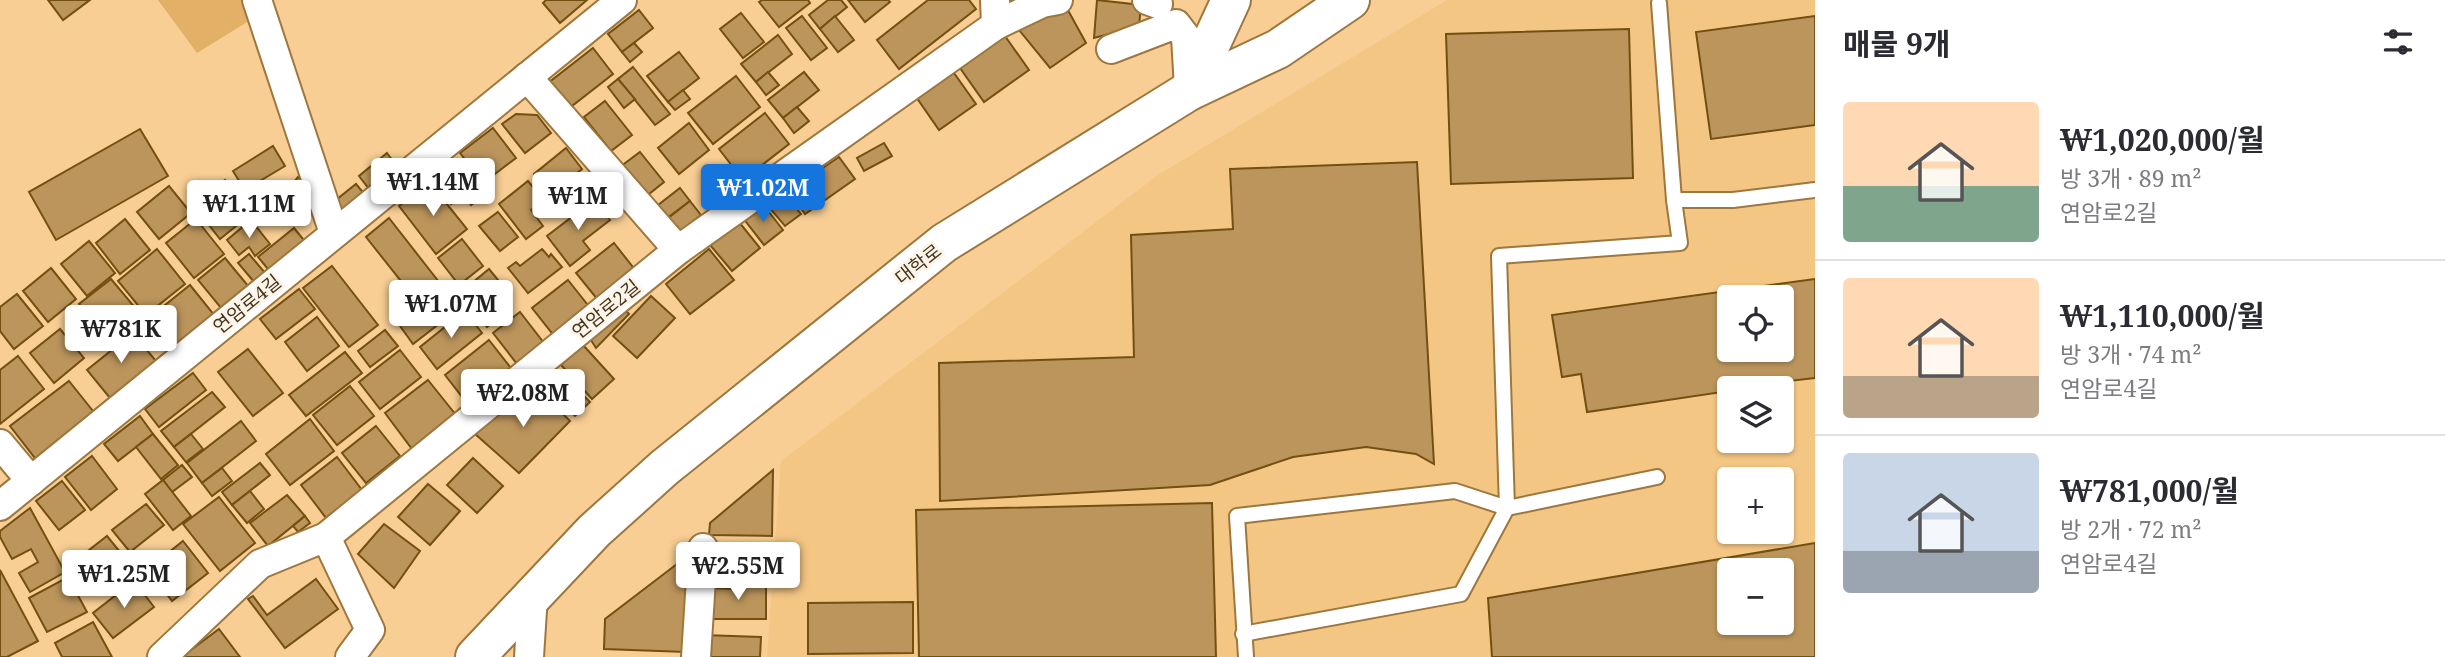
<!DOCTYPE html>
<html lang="ko">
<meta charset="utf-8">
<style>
:root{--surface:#fff;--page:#f2f2f3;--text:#2b2b33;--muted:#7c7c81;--line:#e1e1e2;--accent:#1674dd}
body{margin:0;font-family:"Noto Serif","Noto Sans KR",serif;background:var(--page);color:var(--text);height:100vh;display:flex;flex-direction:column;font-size:26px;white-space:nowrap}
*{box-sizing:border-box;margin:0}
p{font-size:23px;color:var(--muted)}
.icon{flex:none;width:38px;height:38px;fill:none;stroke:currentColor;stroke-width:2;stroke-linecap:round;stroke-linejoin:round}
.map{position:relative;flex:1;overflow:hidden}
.panel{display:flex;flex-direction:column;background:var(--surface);width:630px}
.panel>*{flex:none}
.controls{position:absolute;left:1717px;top:285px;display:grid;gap:14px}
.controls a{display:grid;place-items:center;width:77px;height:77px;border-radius:7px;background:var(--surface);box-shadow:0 2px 5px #0004;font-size:35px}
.price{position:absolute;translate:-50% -60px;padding:0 16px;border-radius:7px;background:#fff;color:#222;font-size:23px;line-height:46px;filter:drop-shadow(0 2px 4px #0008)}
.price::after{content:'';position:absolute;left:50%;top:42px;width:21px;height:16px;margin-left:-10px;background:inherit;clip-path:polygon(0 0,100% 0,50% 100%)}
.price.selected{background:var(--accent);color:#fff}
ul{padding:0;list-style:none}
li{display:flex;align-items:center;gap:21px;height:175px;padding:0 28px}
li+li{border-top:2px solid var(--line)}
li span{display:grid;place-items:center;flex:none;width:196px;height:140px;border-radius:7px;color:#555}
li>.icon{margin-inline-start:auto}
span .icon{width:84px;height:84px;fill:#fffc;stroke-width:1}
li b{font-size:30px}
h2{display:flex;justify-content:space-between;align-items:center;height:84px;padding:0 28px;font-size:30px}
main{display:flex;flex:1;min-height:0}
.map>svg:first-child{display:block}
.built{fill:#f4c684;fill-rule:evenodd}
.green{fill:#e2b067}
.building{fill:#bc955c;stroke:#734f10;stroke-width:2;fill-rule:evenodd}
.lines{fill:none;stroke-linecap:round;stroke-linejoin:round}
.lane-casing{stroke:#9d773e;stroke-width:18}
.street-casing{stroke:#9d773e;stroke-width:32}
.secondary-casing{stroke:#9d773e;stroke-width:42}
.lane{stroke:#fff;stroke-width:14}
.street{stroke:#fff;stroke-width:28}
.secondary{stroke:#fff;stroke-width:38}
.labels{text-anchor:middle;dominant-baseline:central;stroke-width:6;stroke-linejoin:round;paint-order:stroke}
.street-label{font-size:19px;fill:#45351d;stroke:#fef5ea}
</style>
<main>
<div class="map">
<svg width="1815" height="657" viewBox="0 0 1815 657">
<rect width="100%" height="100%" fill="#f8ce94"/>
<path class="built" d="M1447,0H1815V657H767L781,461L1158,175ZM1729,298H1782V350H1729ZM1729,388H1782V441H1729ZM1729,480H1782V532H1729ZM1729,570H1782V623H1729Z"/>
<polygon class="green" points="158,0 246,0 252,19 197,53"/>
<g class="building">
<polygon points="48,0 90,0 63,20"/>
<polygon points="546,0 587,0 560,23 543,3"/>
<polygon points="762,0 808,0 810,3 779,27 759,2"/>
<polygon points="828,0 841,0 847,7 820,29 809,15"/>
<polygon points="848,0 888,0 890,2 865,22"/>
<polygon points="928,0 969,0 976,9 899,69 877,40"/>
<polygon points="1097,0 1141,5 1139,26 1094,38"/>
<polygon points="1064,3 1086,43 1050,68 1015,25"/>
<polygon points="639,10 653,28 622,52 608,34"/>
<polygon points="741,13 764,42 743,58 720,29"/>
<polygon points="802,16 827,48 811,60 786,28"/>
<polygon points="835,16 854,40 838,52 820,29"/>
<polygon points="1815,16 1815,125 1711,139 1696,32"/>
<polygon points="1629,29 1633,178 1451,184 1446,34"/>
<polygon points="778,35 792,54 756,82 741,64"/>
<polygon points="1005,36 1029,70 984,102 960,68"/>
<polygon points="634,43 642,52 630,62 622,52"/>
<polygon points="593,48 613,74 563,113 543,87"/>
<polygon points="679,52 699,78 668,102 647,76"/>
<polygon points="949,66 976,104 939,130 912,91"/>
<polygon points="633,67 670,114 655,125 618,79"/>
<polygon points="768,72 779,85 766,95 756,82"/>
<polygon points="804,72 819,90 783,118 768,100"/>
<polygon points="736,76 760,107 713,144 688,113"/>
<polygon points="618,79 635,99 624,108 608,87"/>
<polygon points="683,90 690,99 675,110 668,102"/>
<polygon points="605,101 632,135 611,151 584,117"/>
<polygon points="797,107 809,121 794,133 783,118"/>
<polygon points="765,113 789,144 743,180 719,149"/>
<polygon points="516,114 537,115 551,133 525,153 502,124"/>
<polygon points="689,123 709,150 679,174 658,148"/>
<polygon points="493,128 516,158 483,183 460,153"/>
<polygon points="140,129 168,176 56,240 29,192"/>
<polygon points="884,143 892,156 864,171 857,158"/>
<polygon points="273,146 285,166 260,181 274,204 259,213 233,171"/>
<polygon points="566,148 582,169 567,181 579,196 562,209 534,174"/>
<polygon points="640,152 664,182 644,198 620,167"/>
<polygon points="387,153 401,172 373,194 359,176"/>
<polygon points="839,157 855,179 805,214 789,191"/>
<polygon points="457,159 485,194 471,205 463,194 451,204 432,179"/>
<polygon points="1417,162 1434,464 1416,454 1366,447 1293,457 1210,485 940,501 939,363 1134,357 1131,235 1233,229 1230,169"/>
<polygon points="298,177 316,190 292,221 274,208"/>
<polygon points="225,180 252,213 220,239 193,205"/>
<polygon points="528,181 544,200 531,210 543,226 526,239 499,204"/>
<polygon points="430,183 467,229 436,254 399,206"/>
<polygon points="356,184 366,196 341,216 331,204"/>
<polygon points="169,186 191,213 159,239 137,212"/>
<polygon points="680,188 690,201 662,222 653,209"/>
<polygon points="784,193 801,214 785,226 768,206"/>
<polygon points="594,200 610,220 583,241 590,250 570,266 547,236"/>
<polygon points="690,201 701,215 679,233 667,219"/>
<polygon points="762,203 783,230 764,245 743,218"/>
<polygon points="498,212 518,237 500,251 479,226"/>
<polygon points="389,218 439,282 416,300 366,237"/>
<polygon points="125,219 150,250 120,274 96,243"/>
<polygon points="196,219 224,254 194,278 166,243"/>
<polygon points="251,220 270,244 255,256 249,247 239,255 227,240"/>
<polygon points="739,222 760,248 732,271 710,245"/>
<polygon points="294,228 308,245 272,274 258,257"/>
<polygon points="462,239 483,266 459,285 438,258"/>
<polygon points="89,241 115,273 87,296 61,264"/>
<polygon points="614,243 636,271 598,300 576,273"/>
<polygon points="157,249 185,284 146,315 118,281"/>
<polygon points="542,249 549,257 551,254 562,267 528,293 508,268 516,262 520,266"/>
<polygon points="709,249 734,280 690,314 666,284"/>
<polygon points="249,254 266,274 255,283 238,263"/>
<polygon points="225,258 249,287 221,308 198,280"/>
<polygon points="332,266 378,325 349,347 303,288"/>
<polygon points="51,268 76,299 48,322 23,291"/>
<polygon points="489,269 503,286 491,295 505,312 487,327 460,293"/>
<polygon points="111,279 142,316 110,342 79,304"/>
<path d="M1815,279V378L1729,388V391L1587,412L1581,374L1562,377L1552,315ZM1729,298H1782V350H1729Z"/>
<polygon points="568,280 591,309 555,337 532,308"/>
<polygon points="190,285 215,316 169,354 144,322"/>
<polygon points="448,288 462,306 413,344 400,326"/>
<polygon points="299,289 315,309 276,339 260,319"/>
<polygon points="17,294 43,326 14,349 0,331 0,307"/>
<polygon points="651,296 675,318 637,358 613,336"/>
<polygon points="620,304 629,314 596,348 587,334"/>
<polygon points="465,311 482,333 437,369 420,347"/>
<polygon points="520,312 544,343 517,364 493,333"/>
<polygon points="317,317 339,346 307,371 285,342"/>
<polygon points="60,329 84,358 54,383 30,353"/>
<polygon points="385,330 398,346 370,367 358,351"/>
<polygon points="133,333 156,361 110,398 87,370"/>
<polygon points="489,340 514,372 470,407 445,375"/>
<polygon points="583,345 614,379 592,399 561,365"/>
<polygon points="248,349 283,393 253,416 218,372"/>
<polygon points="400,350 421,377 380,409 359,382"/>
<polygon points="345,352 362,373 306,416 289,395"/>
<polygon points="18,356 44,389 0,424 0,370"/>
<polygon points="193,373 206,390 159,427 145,409"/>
<polygon points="428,380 456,415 412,449 385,413"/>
<polygon points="69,381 97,416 38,462 10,426"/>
<polygon points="571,383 590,402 575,416 556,398"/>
<polygon points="534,385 570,421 519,473 474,433"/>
<polygon points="350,386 374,416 337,445 313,415"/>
<polygon points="212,392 225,407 174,447 161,431"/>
<polygon points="140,416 153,434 118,461 104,444"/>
<polygon points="310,419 334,451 290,485 266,454"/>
<polygon points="241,421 256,441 202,483 187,463"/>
<polygon points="376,426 400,456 366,483 342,453"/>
<polygon points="153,434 178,465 161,479 136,447"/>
<polygon points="191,434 203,449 186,462 174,447"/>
<polygon points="92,456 117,489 91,510 65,477"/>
<polygon points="337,457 362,490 326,518 301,485"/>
<polygon points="473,458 503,486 477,513 447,485"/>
<polygon points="260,463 270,475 232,505 222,492"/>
<polygon points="182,465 192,477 172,492 163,480"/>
<polygon points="222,468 232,481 212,496 202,483"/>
<polygon points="773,470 772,536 709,535 710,523"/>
<polygon points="163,480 191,516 173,530 145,494"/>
<polygon points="62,481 85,510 59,530 36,501"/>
<polygon points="428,484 460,511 430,545 398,517"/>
<polygon points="250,491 264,509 247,523 232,505"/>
<polygon points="287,495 305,516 268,546 250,523"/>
<polygon points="219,497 255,543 220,571 183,524"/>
<polygon points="1212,503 1216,657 919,657 916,510"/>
<polygon points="146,504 164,525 130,552 112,530"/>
<polygon points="30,508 65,572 30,592 19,573 38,562 31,549 12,559 0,537 0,531"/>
<polygon points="305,516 310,523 298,532 293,526"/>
<polygon points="384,524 420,551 394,588 358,554"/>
<polygon points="107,536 129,563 92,592 70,565"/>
<polygon points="183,541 208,573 172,601 148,569"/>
<path d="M1815,543V657H1492L1488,598ZM1729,570H1782V623H1729Z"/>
<polygon points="690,554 686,652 604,649 605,619"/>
<polygon points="0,570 38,641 7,657 0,657"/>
<polygon points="68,577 87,612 47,632 29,598"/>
<polygon points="316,579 338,609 285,648 248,599 253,596 267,615"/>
<polygon points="134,581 154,607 113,638 93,613"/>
<polygon points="734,581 766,581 766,619 707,619 707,588 734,589"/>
<polygon points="913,602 913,653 808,654 808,603"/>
<polygon points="93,622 112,657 62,657 55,643"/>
<polygon points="219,629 240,657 183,657 183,656"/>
<polygon points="703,635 761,637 760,657 702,657"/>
</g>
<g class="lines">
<defs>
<g id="lane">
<polyline points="1674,200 1733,200 1815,190"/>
<polyline points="1243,634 1461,594 1507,508 1499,256 1680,243 1674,200 1659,3"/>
<polyline points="1246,657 1237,516 1455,491 1507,508 1657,477"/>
</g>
<g id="street">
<polyline points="257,0 334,233"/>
<polyline points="1147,0 1158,4"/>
<polyline points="996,25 1042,3 1058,0"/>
<polyline points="1111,49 1176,24 1186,37 1189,88"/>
<polyline points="527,77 678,250"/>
<polyline points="0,444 31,481"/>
<polyline points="0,506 622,0"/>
<polyline points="326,537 370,630 350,657"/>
<polyline points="162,657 260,564 326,537 678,250 996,25 995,0"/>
<polyline points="529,657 533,595"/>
<polyline points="696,657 703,548"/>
</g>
<g id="secondary">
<polyline points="1189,91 1231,0"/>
<polyline points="475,657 594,531 664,468 944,243 1189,91 1278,49 1350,0"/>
</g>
</defs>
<use href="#lane" class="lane-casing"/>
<use href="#street" class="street-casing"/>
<use href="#secondary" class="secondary-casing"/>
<use href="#lane" class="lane"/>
<use href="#street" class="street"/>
<use href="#secondary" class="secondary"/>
</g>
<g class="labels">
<g class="street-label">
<text transform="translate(918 264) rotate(-38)">대학로</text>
<text transform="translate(247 304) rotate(-39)">연암로4길</text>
<text transform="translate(606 309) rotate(-39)">연암로2길</text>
</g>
</g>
</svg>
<div class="controls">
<a><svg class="icon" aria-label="locate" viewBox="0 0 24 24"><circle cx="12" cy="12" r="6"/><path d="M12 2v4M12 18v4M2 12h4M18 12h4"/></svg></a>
<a><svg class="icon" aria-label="layers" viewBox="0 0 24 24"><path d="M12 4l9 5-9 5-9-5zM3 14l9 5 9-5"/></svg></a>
<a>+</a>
<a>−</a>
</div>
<b class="price" style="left:433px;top:218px">₩1.14M</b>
<b class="price selected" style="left:763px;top:224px">₩1.02M</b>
<b class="price" style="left:578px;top:232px">₩1M</b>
<b class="price" style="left:249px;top:240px">₩1.11M</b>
<b class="price" style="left:451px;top:340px">₩1.07M</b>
<b class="price" style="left:121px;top:365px">₩781K</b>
<b class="price" style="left:523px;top:429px">₩2.08M</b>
<b class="price" style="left:738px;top:602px">₩2.55M</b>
<b class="price" style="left:124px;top:610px">₩1.25M</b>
</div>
<section class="panel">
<h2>매물 9개<svg class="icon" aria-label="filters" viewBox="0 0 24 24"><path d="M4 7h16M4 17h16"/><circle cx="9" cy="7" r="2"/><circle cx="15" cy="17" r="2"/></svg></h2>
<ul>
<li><span style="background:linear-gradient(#ffd9b3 60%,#7fa58c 0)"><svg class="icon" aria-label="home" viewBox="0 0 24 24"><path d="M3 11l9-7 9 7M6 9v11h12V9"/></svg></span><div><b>₩1,020,000/월</b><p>방 3개 · 89 m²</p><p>연암로2길</p></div></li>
<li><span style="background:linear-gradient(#ffd9b3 70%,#b9a48a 0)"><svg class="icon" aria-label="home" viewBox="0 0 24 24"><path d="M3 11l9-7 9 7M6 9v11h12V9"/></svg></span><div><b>₩1,110,000/월</b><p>방 3개 · 74 m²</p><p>연암로4길</p></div></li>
<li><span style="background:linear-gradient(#c9d6e8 70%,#9aa5b1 0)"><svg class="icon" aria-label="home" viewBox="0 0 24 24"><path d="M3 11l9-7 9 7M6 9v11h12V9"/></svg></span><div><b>₩781,000/월</b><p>방 2개 · 72 m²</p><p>연암로4길</p></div></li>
</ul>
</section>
</main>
